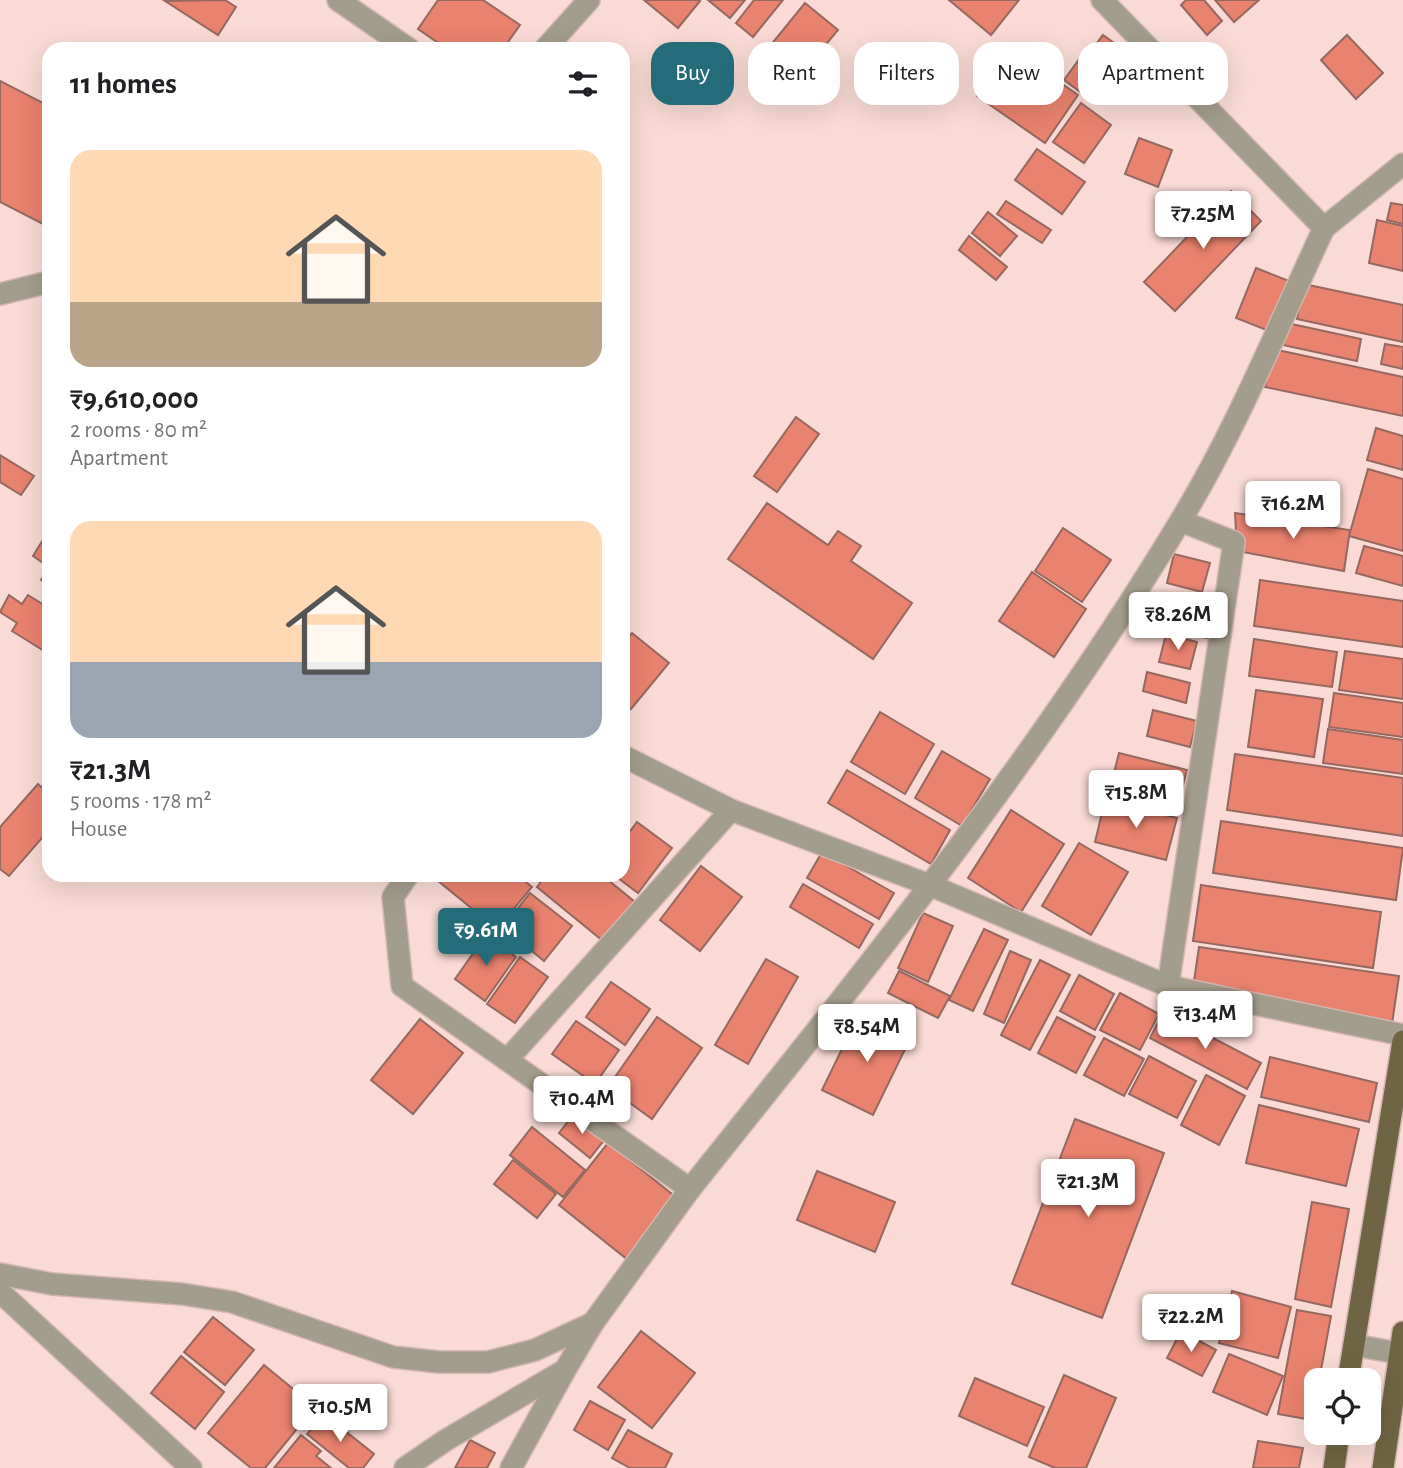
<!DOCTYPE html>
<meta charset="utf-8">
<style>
:root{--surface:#fff;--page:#f6f6f6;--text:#202124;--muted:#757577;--accent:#246c79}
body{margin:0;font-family:"Alegreya Sans",sans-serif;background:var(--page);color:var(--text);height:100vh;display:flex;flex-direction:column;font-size:26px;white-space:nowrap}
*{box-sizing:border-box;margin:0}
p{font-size:23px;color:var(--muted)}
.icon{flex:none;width:38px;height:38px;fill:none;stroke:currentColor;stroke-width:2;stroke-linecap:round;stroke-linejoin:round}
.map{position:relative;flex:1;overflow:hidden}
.panel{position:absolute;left:42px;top:42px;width:588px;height:840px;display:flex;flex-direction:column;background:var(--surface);border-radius:21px;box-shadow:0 7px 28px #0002}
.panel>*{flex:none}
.top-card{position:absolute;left:651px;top:42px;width:646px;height:63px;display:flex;gap:14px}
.tools{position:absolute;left:1304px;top:1368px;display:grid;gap:14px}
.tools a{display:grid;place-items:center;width:77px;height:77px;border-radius:14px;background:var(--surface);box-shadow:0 7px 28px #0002;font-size:35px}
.price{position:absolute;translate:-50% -60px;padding:0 16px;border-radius:7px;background:#fff;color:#222;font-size:23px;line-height:46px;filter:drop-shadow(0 2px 4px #0008)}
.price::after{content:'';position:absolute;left:50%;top:42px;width:21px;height:16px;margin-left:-10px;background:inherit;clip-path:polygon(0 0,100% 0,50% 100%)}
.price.on{background:var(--accent);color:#fff}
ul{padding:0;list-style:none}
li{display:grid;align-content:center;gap:14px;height:371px;padding:0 28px}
li span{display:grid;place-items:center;height:217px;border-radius:21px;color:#555}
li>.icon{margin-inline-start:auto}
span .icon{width:126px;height:126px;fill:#fffc;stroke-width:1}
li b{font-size:30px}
h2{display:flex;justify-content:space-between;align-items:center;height:84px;padding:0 28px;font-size:30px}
.pill{padding:0 24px;border-radius:21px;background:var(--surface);box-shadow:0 7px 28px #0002;font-size:24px;line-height:63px}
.pill.on{background:var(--accent);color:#fff}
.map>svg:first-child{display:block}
.building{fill:#e9826e;stroke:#956960;stroke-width:2}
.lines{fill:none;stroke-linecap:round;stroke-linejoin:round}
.minor-casing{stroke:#d3b6b1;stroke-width:24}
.major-casing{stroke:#d3b6b1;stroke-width:24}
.minor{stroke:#a39d8b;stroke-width:21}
.major{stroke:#6f6443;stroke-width:21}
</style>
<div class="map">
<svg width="1403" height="1468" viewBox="0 0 1403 1468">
<rect width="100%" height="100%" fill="#f9dad4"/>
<g class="building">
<polygon points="225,0 236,7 218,35 165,1"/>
<polygon points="438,0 483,0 520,25 503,49 447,49 418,29"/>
<polygon points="644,0 698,0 700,1 678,28"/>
<polygon points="708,0 745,0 730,18"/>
<polygon points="754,0 783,0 753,37 736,23"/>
<polygon points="949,0 1019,0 991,35"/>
<polygon points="1186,0 1204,0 1222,21 1207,35 1181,5"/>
<polygon points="1215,0 1259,0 1234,22"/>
<polygon points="805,3 838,30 798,78 765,52"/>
<polygon points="1103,35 1136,59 1122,80 1088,55"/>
<polygon points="1347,35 1383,73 1356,99 1321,60"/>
<polygon points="1011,48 1078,95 1045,143 977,96"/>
<polygon points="1083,54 1113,77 1094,102 1064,80"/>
<polygon points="0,81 49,106 49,227 0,202"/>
<polygon points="1081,103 1111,125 1084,163 1053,142"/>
<polygon points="1139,138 1172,150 1158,187 1125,174"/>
<polygon points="1037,149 1085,182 1062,214 1015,180"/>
<polygon points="1231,191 1261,221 1175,311 1144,282"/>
<polygon points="1006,201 1051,230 1042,243 997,214"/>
<polygon points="1391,203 1403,205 1403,224 1387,220"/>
<polygon points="988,212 1017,236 1000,256 972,233"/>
<polygon points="1377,220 1403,226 1403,271 1369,263"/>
<polygon points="969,236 1007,267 996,280 959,250"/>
<polygon points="1256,268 1289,281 1269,331 1236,318"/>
<polygon points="1304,284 1403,305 1403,342 1297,319"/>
<polygon points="1287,323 1361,339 1357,361 1283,345"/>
<polygon points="1385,344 1403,347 1403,369 1381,364"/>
<polygon points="1273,349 1403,377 1403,416 1265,387"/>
<polygon points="796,417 819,434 777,492 754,476"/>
<polygon points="1376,428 1403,436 1403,470 1367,460"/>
<polygon points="0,455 34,476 21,495 0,482"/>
<polygon points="1368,469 1403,479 1403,551 1349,536"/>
<polygon points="767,503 828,545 838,531 861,546 851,561 912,603 873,659 728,559"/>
<polygon points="1235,513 1350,530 1344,571 1237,551"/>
<polygon points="1063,528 1111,560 1082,602 1035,571"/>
<polygon points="44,538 49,541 49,567 33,556"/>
<polygon points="1364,546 1403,556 1403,586 1356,573"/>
<polygon points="1174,554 1210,563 1202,592 1167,583"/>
<polygon points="49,568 49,585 41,580"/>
<polygon points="1032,572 1086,609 1054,657 999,621"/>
<polygon points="1260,580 1403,601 1403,647 1254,626"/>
<polygon points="9,595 22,604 28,595 49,608 49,654 12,631 17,623 0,612"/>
<polygon points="1175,602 1214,611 1207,638 1168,628"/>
<polygon points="632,633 669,663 631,709 623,702 623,644"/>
<polygon points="1166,634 1197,642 1190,669 1159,662"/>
<polygon points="1254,639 1337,652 1332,687 1249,676"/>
<polygon points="1345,651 1403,659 1403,699 1339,690"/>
<polygon points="1147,672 1190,683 1186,703 1143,691"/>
<polygon points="1256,690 1323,699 1314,757 1248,747"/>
<polygon points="1334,693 1403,703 1403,737 1329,727"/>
<polygon points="1153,710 1197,721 1190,747 1147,736"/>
<polygon points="880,712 934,744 905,794 851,762"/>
<polygon points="1328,729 1403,740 1403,774 1323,763"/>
<polygon points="942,751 990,779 962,826 915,798"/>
<polygon points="1119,753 1187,770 1175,814 1108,797"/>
<polygon points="1235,754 1403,778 1403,836 1227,810"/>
<polygon points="847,770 950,830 931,864 828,803"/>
<polygon points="38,784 49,794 49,830 9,876 0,869 0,827"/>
<polygon points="1105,800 1177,818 1166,860 1095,842"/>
<polygon points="1011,810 1064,844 1021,912 968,878"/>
<polygon points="1221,821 1403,848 1396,900 1213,873"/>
<polygon points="637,822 672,848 638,893 614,875 623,875 623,841"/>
<polygon points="1079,843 1128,872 1091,935 1042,906"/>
<polygon points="822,852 894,893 879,919 807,878"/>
<polygon points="701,866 742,897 700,951 660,920"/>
<polygon points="441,875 517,875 532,887 497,929 437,880"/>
<polygon points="546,875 602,875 635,902 603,941 537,887"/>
<polygon points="803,884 873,924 859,948 790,907"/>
<polygon points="1201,885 1381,912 1373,968 1193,941"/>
<polygon points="530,893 572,926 544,961 503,927"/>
<polygon points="923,913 953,926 928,982 898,968"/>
<polygon points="984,929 1008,940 973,1011 949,1000"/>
<polygon points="486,935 516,957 485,1001 455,979"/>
<polygon points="1199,947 1399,976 1392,1024 1194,981"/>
<polygon points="1010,951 1031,960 1004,1023 984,1014"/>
<polygon points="520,957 548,977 515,1023 487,1004"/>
<polygon points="766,959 798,977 748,1064 715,1045"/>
<polygon points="1040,960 1070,975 1030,1050 1001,1035"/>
<polygon points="899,971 950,996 938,1018 888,993"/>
<polygon points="1079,975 1114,994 1095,1030 1060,1011"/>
<polygon points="611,982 650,1009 625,1045 586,1017"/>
<polygon points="1120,993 1159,1014 1140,1050 1100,1030"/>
<polygon points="860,1012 911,1037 873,1115 822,1090"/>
<polygon points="1163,1012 1261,1063 1247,1089 1150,1038"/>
<polygon points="657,1017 702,1048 652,1119 608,1087"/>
<polygon points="1057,1017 1095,1037 1076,1073 1038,1053"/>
<polygon points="420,1019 463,1053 413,1114 371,1080"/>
<polygon points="576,1021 619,1050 595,1084 552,1054"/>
<polygon points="1104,1038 1144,1059 1124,1096 1084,1075"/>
<polygon points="1149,1056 1196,1081 1177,1118 1129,1094"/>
<polygon points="1270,1057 1377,1083 1369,1122 1261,1097"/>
<polygon points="1206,1075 1245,1096 1219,1145 1181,1125"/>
<polygon points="1259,1105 1359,1129 1346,1186 1246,1163"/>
<polygon points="574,1114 605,1139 590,1158 559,1133"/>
<polygon points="1075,1119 1164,1153 1102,1318 1012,1284"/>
<polygon points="532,1127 585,1170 563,1197 510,1155"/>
<polygon points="608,1143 677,1198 628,1260 559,1205"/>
<polygon points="513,1160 556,1194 537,1218 494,1184"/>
<polygon points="817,1171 895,1202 875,1252 797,1220"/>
<polygon points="1312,1202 1349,1209 1331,1307 1295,1299"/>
<polygon points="1232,1291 1291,1307 1278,1358 1219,1343"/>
<polygon points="1297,1310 1331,1316 1319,1381 1316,1381 1312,1420 1278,1414"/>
<polygon points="213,1317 254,1350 225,1385 184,1352"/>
<polygon points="641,1331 695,1373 652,1428 598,1387"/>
<polygon points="1181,1331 1216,1350 1202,1376 1167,1358"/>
<polygon points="1229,1354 1283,1376 1267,1415 1213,1392"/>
<polygon points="181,1356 224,1392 195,1429 151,1393"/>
<polygon points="264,1365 315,1407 265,1468 251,1468 208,1433"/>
<polygon points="1064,1375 1116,1398 1086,1468 1055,1468 1029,1457"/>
<polygon points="975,1378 1044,1407 1027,1446 959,1416"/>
<polygon points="590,1401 625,1420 608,1450 574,1430"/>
<polygon points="324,1414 374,1454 363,1468 349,1468 307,1434"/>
<polygon points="628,1430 672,1454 665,1468 630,1468 612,1458"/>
<polygon points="301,1435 321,1451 316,1456 331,1468 274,1468"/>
<polygon points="470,1440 495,1453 487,1468 455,1468"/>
<polygon points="1258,1441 1303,1448 1299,1468 1253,1468"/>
</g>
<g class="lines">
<defs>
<g id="minor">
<polyline points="338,0 409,49"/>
<polyline points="545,49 589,0"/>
<polyline points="1324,228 1403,164"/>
<polyline points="0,294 49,282"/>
<polyline points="623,756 731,810 932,886 1168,986 1403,1035"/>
<path d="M408,875L393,897L402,986L690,1189C863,973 1038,758 1181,520C1237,428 1278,326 1324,228L1102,0"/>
<polyline points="1168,986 1234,542 1181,521"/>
<polyline points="507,1060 731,810"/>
<polyline points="0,1274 52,1284 182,1294 232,1302 393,1357 439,1362 488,1362 535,1350 593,1323"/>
<polyline points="0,1292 191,1468"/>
<polyline points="1354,1345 1403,1354"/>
<polyline points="405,1468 446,1440 565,1370 593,1323 690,1189"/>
<polyline points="511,1468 564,1372"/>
</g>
<g id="major">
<polyline points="1348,1381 1403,1041"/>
<polyline points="1334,1468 1339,1433"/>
<polyline points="1383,1468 1403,1332"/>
</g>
</defs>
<use href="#minor" class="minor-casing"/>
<use href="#major" class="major-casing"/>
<use href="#minor" class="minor"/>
<use href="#major" class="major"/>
</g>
</svg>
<div class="tools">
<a><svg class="icon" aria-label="locate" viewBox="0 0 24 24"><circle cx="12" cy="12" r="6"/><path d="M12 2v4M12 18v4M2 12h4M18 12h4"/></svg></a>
</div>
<b class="price" style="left:1203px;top:251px">₹7.25M</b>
<b class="price" style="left:1293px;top:541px">₹16.2M</b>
<b class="price" style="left:1178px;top:652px">₹8.26M</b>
<b class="price" style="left:1136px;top:830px">₹15.8M</b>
<b class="price on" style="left:486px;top:968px">₹9.61M</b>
<b class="price" style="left:1205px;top:1051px">₹13.4M</b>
<b class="price" style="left:867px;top:1064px">₹8.54M</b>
<b class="price" style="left:582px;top:1136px">₹10.4M</b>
<b class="price" style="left:1088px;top:1219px">₹21.3M</b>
<b class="price" style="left:1191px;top:1354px">₹22.2M</b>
<b class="price" style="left:340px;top:1444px">₹10.5M</b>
<div class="top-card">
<a class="pill on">Buy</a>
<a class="pill">Rent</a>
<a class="pill">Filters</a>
<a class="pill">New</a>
<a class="pill">Apartment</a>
</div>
<section class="panel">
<h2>11 homes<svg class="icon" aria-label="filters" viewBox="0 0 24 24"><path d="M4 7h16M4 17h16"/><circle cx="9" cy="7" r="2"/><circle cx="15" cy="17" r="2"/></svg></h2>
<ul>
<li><span style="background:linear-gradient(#ffd9b3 70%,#b9a48a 0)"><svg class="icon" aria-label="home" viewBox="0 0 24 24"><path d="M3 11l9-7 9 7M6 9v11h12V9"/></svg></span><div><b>₹9,610,000</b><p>2 rooms · 80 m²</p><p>Apartment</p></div></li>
<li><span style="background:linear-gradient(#ffd9b3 65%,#9aa5b1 0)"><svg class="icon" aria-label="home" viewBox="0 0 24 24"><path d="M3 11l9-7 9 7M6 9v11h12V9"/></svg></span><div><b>₹21.3M</b><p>5 rooms · 178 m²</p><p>House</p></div></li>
</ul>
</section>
</div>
